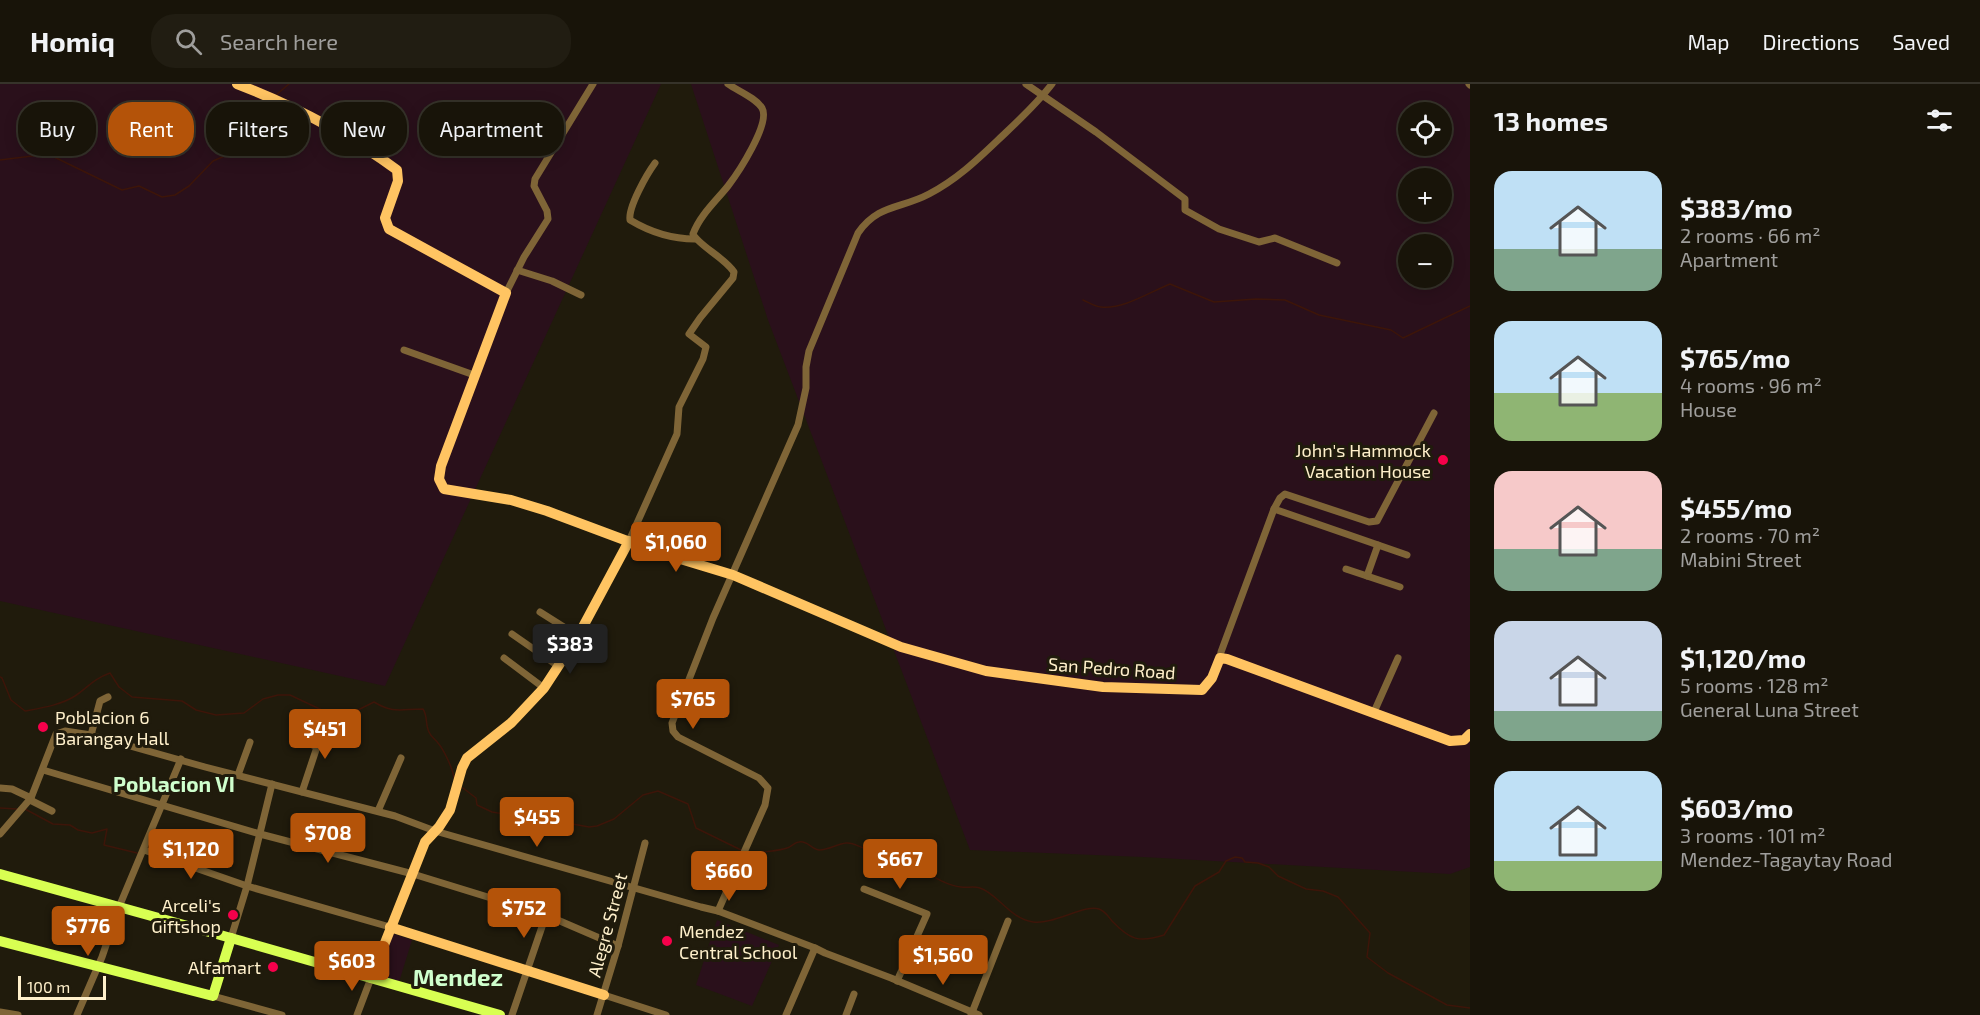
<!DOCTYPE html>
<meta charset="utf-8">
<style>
:root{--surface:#181409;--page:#211d12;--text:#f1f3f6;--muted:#9f9e9c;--line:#36332a;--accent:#b45309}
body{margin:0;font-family:"Exo 2",sans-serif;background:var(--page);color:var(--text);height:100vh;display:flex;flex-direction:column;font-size:22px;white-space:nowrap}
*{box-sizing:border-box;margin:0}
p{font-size:20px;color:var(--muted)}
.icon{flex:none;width:33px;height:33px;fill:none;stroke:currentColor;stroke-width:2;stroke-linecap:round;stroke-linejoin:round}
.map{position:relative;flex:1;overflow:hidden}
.details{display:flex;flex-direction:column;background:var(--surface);width:510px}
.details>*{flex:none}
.banner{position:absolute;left:18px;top:18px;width:570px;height:54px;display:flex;gap:12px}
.controls{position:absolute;left:1398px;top:18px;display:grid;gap:12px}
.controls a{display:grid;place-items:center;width:54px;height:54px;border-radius:50%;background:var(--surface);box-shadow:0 3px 15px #0003,0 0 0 2px var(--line);font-size:30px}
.scale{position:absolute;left:18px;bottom:15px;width:88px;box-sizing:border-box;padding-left:6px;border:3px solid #fff0cb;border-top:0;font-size:16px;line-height:21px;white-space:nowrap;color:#fff0cb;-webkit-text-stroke:4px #201b0c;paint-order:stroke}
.price{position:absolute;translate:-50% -51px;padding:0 14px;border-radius:6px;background:var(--accent);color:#fff;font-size:20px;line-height:39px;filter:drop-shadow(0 2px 3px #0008)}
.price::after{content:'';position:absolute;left:50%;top:36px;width:18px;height:14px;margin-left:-9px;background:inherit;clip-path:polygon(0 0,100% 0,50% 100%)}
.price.selected{background:#222;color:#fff}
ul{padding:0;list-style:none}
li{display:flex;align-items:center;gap:18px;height:150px;padding:0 24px}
li span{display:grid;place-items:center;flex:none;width:168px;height:120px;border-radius:18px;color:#555}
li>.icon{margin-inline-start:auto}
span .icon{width:72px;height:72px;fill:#fffc;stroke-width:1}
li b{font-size:26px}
h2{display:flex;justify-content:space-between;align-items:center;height:72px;padding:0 24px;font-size:26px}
.chip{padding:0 21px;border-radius:24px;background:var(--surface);box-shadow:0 3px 15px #0003,0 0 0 2px var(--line);font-size:21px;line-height:54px}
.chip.selected{background:var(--accent);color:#fff}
header{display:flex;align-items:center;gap:36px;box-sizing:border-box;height:84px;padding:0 30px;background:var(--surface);border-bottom:2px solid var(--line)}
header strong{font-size:28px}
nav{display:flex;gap:33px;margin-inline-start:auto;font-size:21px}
.search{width:420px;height:54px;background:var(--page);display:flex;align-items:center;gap:15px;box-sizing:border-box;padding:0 21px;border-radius:24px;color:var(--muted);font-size:22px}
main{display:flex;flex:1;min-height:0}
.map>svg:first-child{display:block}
.green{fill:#2a101b;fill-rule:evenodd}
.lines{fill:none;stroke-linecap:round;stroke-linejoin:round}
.stream{stroke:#3d1509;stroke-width:1.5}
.street{stroke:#7f6537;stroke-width:7}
.secondary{stroke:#ffc462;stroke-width:10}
.primary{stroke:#d8ff52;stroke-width:10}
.poi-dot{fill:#f6004b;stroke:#201b0c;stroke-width:2}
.labels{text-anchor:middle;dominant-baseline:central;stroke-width:6;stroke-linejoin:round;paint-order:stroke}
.poi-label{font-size:18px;fill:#fff0cb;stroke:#201b0c;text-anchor:end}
.street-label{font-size:18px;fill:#fff0cb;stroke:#201b0c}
.quarter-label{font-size:21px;font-weight:bold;fill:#cfffcd;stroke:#201b0c}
.district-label{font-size:24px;font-weight:bold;fill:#cfffcd;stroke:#201b0c}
</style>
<header>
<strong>Homiq</strong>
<div class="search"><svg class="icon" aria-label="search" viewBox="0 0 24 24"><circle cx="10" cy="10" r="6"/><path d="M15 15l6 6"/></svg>Search here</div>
<nav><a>Map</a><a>Directions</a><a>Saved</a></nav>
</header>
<main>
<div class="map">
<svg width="1470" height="931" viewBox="0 0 1470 931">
<rect width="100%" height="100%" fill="#201b0c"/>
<g class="green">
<polygon points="0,0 661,0 385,602 0,517"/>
<path d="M691,0H1470V783L1450,790L1143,773L970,766L768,236ZM1408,28H1442V62H1408ZM1408,94H1442V128H1408ZM1408,160H1442V194H1408Z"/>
<polygon points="717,836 779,861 752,922 696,901"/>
<polygon points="391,849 412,856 399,898 377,891"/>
</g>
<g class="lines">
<g class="stream">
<polyline points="276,11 289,0"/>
<polyline points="0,76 48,70 122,106 139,102 162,113 175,111 189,102 213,77 241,65 247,59 262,42 271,21"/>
<path d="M1083,216C1088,218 1095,223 1101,223C1122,226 1150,208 1170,200L1214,218L1256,215L1285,216L1319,231L1391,246L1403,254L1470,222"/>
<path d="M0,593L2,594L11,616L25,627C41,624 61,621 75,612C89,603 91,596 110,589L119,603L132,613L182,617L196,626L216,631L244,629L263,615L278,611H290L326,628L346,632L374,618C394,630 401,625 423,625C428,633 425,640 429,648C431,653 435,655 438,659C444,666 453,685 454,694"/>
<polyline points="463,704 476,714 477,721 492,728 504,730 513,730 528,739 545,745 555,744 567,739 589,743 597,742 614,735 643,711 658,707 688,720 696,744 741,766"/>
<polyline points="0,724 17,725"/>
<polyline points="25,725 53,740 70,741 78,746 92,749 107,745 104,761 137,769"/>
<path d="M748,769C751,770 783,766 787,764C791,763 795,758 799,758C807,756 811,765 819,766C829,766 837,760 846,759C854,758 860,764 867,765C878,766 888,759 899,762C905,764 914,769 918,774C921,777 922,783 925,786C933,794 950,802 961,803C967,804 974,802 980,804C997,809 1010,835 1033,838C1053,841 1085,820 1099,825C1105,827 1108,832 1112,837C1130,856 1139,859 1164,851L1195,802L1219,788L1226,777L1235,773L1242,774L1245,778L1258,779L1269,783L1278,792L1306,805L1323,807L1338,813L1370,849L1367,873L1388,889L1447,921L1470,924"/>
</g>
<g class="street">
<polyline points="1026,0 1096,48 1185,115 1185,126 1219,145 1259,158 1275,154 1337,179"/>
<polyline points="1469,0 1470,1"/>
<path d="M655,79C647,90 628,123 630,136C650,148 673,155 695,155"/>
<polyline points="517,186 552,197 581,211"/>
<polyline points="506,209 524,173 548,135 547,127 534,102 535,95 593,0"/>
<polyline points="404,266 474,291"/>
<polyline points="1274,425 1407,471"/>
<path d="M629,457L677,350L679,323L703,275L706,263L689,250L700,234L733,194L734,188C724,173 699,162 693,150C700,131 716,117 728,102C738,89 771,39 762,24C756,14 738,7 728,0"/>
<polyline points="1346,485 1400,503"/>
<polyline points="1367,492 1378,461"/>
<polyline points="540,528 578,552"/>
<polyline points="512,550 558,582"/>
<polyline points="504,574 544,604"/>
<polyline points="1220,574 1221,568 1274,425 1280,414 1285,410 1369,438 1377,437 1434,329"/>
<polyline points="1374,628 1398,574"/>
<polyline points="91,651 100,617 108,613"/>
<polyline points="43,686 260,750 413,790 546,831 618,862"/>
<polyline points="238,691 250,658"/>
<polyline points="0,704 12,705 31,714"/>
<polyline points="302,708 317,663 307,658"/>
<polyline points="30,716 52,727"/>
<polyline points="378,727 401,674"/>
<polyline points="0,750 31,714 56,650 65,647 91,651 205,683 395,732 435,747 701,823 718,827 815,864"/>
<polyline points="144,766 247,802 390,843"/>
<polyline points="864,805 927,830 897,897"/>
<path d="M718,827L765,721L768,704L759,694L678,653L673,647L672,639L713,534L798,341L806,304V283L809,267L858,149C878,120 901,125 929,110C956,96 976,77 998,56C1017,38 1036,21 1052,0"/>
<polyline points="231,854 247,802 272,700"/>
<polyline points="604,911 666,931"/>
<polyline points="213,912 282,931"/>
<polyline points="0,928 18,931"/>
<polyline points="77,931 102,873 119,823 181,675"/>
<polyline points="357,931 371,894"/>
<polyline points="512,931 546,831"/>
<polyline points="597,931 618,862 645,759"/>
<polyline points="786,931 815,864 825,869 891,894 979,931"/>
<polyline points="846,931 854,910"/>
<polyline points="971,931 1008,837"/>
</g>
<g class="secondary">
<path d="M237,0C294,22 347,49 397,86L398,97L385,134L389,145L506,209L441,382L439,395L444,405L511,416L547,427L654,467L733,491L901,563L986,587L1103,603L1202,606L1212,594L1220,574L1227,575L1450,657L1464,656L1470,650"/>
<polyline points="390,843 604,911"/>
<polyline points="371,894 425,758 439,743 450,726 462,684 467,674 511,639 544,604 578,552 629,457"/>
</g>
<g class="primary">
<polyline points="0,790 231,854 500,931"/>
<polyline points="0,857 213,912 231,854"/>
</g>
</g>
<g class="poi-dot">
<circle cx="1443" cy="376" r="6"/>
<circle cx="43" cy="643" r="6"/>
<circle cx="233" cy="831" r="6"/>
<circle cx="667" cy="857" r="6"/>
<circle cx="273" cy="883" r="6"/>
</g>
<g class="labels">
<g class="poi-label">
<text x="1431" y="366">John's Hammock<tspan x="1431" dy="21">Vacation House</tspan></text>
<text x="55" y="633" text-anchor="start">Poblacion 6<tspan x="55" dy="21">Barangay Hall</tspan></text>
<text x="221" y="821">Arceli's<tspan x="221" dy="21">Giftshop</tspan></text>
<text x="679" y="847" text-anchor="start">Mendez<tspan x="679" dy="21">Central School</tspan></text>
<text x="261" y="883">Alfamart</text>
</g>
<g class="street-label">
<text transform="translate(1112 584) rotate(4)">San Pedro Road</text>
<text transform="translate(607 841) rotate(-75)">Alegre Street</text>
</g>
<g class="quarter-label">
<text x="174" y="699">Poblacion VI</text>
</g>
<g class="district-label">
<text x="458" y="892">Mendez</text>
</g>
</g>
</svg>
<div class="controls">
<a><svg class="icon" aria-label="locate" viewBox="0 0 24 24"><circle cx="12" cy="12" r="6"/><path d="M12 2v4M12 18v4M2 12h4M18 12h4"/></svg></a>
<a>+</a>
<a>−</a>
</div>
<div class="scale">100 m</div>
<b class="price" style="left:676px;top:489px">$1,060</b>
<b class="price selected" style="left:570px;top:591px">$383</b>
<b class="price" style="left:693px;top:646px">$765</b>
<b class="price" style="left:325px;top:676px">$451</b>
<b class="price" style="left:537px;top:764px">$455</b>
<b class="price" style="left:328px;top:780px">$708</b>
<b class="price" style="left:191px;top:796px">$1,120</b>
<b class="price" style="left:900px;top:806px">$667</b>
<b class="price" style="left:729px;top:818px">$660</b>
<b class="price" style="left:524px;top:855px">$752</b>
<b class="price" style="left:88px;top:873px">$776</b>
<b class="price" style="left:943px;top:902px">$1,560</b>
<b class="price" style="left:352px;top:908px">$603</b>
<div class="banner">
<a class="chip">Buy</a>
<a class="chip selected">Rent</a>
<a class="chip">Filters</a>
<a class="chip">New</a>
<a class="chip">Apartment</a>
</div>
</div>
<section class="details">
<h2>13 homes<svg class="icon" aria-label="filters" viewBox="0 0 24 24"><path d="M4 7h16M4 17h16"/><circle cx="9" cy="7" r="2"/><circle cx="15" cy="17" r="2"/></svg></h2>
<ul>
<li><span style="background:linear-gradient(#bfe0f5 65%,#7fa58c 0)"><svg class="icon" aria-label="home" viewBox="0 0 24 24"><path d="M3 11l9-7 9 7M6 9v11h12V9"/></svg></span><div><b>$383/mo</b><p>2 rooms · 66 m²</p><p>Apartment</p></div></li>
<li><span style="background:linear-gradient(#bfe0f5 60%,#8fb573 0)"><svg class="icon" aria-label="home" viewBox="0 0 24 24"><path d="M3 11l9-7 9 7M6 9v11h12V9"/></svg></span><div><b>$765/mo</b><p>4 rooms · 96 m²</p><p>House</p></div></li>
<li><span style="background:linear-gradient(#f6c9c9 65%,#7fa58c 0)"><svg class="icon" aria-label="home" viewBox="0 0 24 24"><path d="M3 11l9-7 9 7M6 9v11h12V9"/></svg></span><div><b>$455/mo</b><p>2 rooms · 70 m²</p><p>Mabini Street</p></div></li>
<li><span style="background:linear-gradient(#c9d6e8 75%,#7fa58c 0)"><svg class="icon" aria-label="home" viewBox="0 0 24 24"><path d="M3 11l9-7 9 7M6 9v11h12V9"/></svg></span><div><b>$1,120/mo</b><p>5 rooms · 128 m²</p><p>General Luna Street</p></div></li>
<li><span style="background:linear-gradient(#bfe0f5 75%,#8fb573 0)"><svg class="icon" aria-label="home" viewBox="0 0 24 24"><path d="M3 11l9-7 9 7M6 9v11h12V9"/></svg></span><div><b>$603/mo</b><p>3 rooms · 101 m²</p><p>Mendez-Tagaytay Road</p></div></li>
</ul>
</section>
</main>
